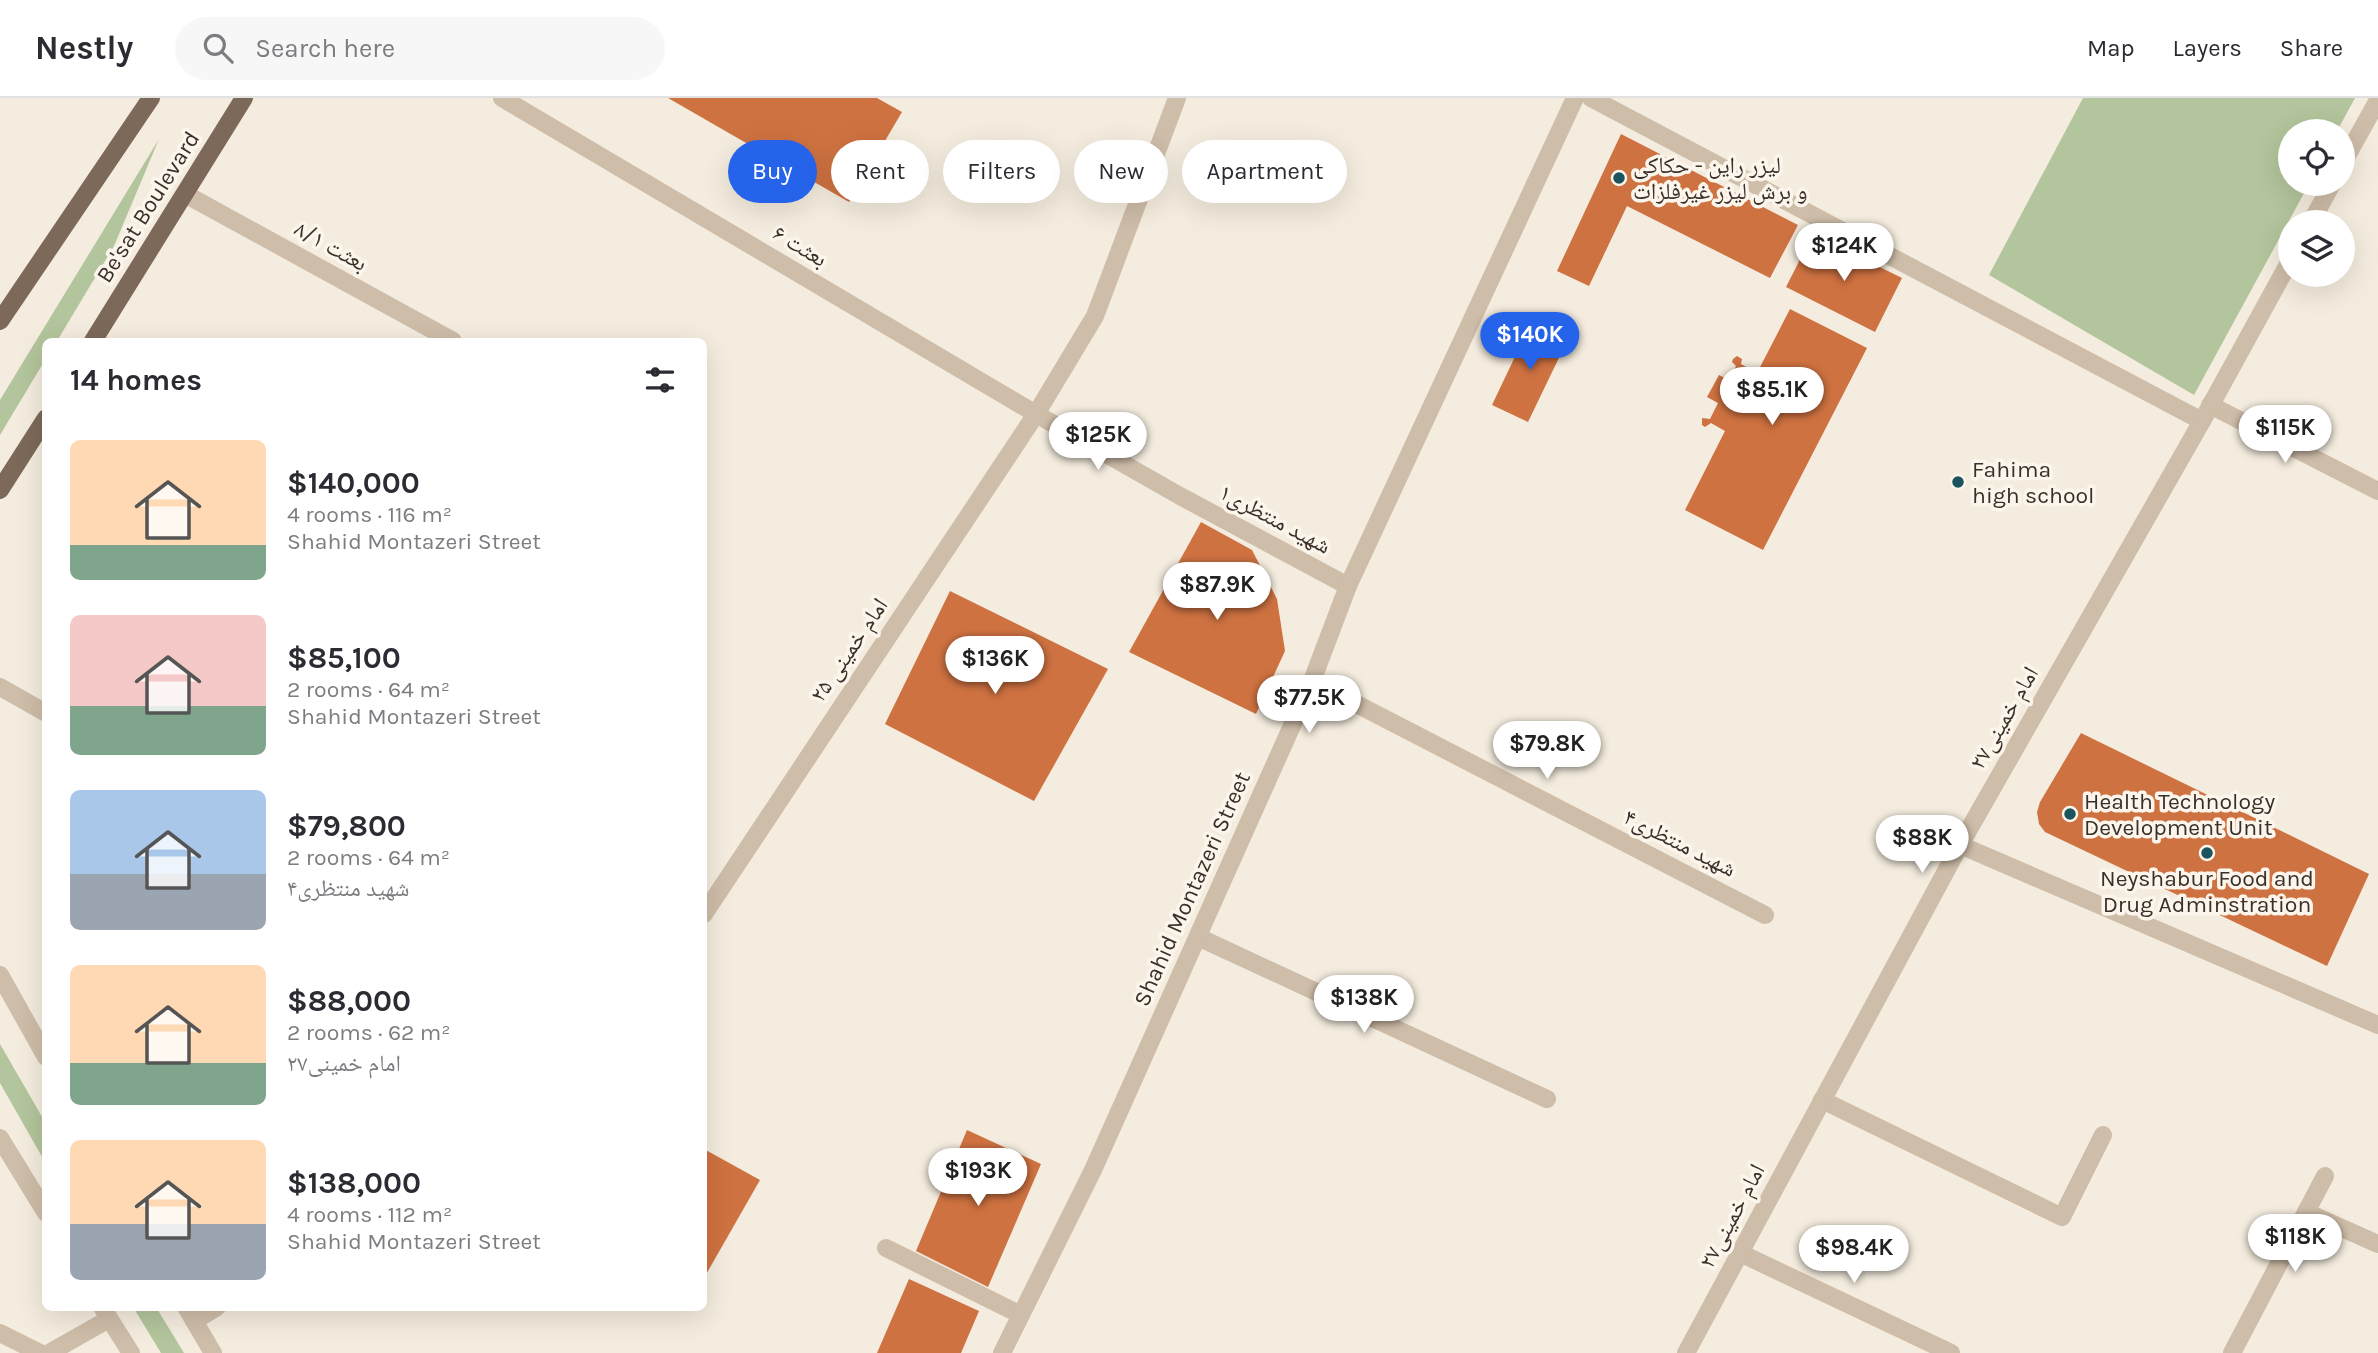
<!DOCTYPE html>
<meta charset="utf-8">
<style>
:root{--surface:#fff;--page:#f7f7f7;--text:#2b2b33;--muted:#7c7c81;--line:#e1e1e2;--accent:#2563eb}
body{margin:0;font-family:Karla,"Noto Naskh Arabic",sans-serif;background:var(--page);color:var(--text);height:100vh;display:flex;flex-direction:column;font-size:26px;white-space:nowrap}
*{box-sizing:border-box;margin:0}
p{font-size:23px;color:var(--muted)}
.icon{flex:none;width:38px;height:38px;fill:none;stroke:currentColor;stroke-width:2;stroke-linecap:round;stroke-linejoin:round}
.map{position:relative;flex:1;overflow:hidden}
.side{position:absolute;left:42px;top:240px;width:665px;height:973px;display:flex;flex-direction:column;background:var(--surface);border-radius:10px;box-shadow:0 7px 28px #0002}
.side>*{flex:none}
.top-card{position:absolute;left:728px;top:42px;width:665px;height:63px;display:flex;gap:14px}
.tools{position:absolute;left:2278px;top:21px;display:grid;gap:14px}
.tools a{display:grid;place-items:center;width:77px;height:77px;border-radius:50%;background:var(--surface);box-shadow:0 7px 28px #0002;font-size:35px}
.price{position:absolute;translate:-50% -60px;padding:0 16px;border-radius:24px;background:#fff;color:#222;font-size:23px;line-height:46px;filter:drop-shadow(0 2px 4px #0008)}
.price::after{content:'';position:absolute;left:50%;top:42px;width:21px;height:16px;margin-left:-10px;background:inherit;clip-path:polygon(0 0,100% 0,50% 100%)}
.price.selected{background:var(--accent);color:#fff}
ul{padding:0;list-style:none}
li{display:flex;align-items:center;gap:21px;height:175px;padding:0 28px}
li span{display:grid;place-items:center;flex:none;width:196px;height:140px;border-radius:10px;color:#555}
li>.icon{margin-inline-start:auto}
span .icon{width:84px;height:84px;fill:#fffc;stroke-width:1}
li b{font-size:30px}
h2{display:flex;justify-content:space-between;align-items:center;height:84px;padding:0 28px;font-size:30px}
.tag{padding:0 24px;border-radius:32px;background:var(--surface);box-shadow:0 7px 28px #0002;font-size:24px;line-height:63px}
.tag.selected{background:var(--accent);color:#fff}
header{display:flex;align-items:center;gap:42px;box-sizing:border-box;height:98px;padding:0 35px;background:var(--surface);border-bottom:2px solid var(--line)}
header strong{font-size:33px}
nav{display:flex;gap:38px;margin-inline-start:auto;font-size:24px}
.search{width:490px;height:63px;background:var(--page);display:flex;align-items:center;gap:18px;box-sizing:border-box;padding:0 24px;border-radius:38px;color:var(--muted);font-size:26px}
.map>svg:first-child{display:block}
.green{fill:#b3c59c}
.building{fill:#cf7241}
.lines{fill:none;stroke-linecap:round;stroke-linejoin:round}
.minor{stroke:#cebda8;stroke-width:18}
.major{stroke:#7d6959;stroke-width:18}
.poi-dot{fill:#1b545f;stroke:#fbf5eb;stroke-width:2.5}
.labels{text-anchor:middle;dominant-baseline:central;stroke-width:7;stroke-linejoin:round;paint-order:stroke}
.poi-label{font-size:23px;fill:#3a3029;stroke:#fbf5eb;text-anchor:start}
.street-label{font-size:23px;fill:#3a3029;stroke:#fbf5eb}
</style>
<header>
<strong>Nestly</strong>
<div class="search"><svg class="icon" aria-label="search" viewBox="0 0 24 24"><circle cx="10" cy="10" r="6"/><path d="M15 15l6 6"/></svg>Search here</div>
<nav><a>Map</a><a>Layers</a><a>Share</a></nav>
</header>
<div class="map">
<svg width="2378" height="1255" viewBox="0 0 2378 1255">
<rect width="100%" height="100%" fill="#f4ecde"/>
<g class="green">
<polygon points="2083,0 2355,0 2337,33 2291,33 2291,86 2309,86 2194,297 1989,177"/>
<polygon points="159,41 114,148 57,243 46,243 45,262 0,337 0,302"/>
<polygon points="0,946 45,1024 45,1064 0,985"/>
<polygon points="133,1209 156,1209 184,1255 161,1255"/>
</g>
<g class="building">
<polygon points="668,0 877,0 902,14 849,104"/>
<polygon points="1621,36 1798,127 1770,180 1627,108 1589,188 1557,173"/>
<polygon points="1813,136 1902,180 1875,234 1786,189"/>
<polygon points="1790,211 1867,250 1763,452 1685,412 1725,333 1711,325 1705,329 1702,327 1702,320 1710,321 1718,305 1707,299 1719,277 1729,282 1736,268 1732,264 1733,261 1737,258 1742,261 1741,266 1757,275"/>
<polygon points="1532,223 1568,241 1528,324 1492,307"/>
<polygon points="1201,424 1252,452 1277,501 1285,553 1256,616 1129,554"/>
<polygon points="950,493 1108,571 1034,703 885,626"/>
<polygon points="2081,635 2369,776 2327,868 2045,734 2039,726 2037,714 2040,704"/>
<polygon points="967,1032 1041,1066 988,1189 916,1153"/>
<polygon points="704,1051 760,1082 704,1180"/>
<polygon points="909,1181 979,1213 961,1255 877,1255"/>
</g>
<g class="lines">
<g class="minor">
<polyline points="502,0 1036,316 1180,398 1348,488"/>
<polyline points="1591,0 2202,323"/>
<polyline points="2343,65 2378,2"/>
<polyline points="185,96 453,243"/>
<polyline points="2311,124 2332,86"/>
<polyline points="2210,307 2378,393"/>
<polyline points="1312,583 1765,817"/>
<polyline points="0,589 46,615"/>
<polyline points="1960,747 2378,927"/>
<polyline points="704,816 1036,316 1095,218 1177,0"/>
<polyline points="1198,839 1547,1001"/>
<polyline points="0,877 46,959"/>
<polyline points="1822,1002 2062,1119 2103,1037"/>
<polyline points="0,1040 46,1115"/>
<polyline points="2306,1114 2378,1146"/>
<polyline points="886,1150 1021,1217"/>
<polyline points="1740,1155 1951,1255"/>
<polyline points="102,1209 131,1255"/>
<polyline points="186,1209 213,1255"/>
<polyline points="194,1223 217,1209"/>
<polyline points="0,1235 40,1255"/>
<polyline points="49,1255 109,1221"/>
<polyline points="1002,1255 1093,1072 1312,583 1348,488 1575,0"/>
<polyline points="1686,1255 1960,747 2202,323 2291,161"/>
<polyline points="2232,1255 2325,1078"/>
</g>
<g class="major">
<polyline points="0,223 151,0"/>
<polyline points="93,243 244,0"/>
<polyline points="0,392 46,320"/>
</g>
</g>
<g class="poi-dot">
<circle cx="1619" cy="80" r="7"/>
<circle cx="1958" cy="384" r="7"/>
<circle cx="2070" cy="716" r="7"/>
<circle cx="2207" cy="755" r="7"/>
</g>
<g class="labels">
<g class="poi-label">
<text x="1633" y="67">لیزر راین - حکاکی<tspan x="1633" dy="26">و برش لیزر غیرفلزات</tspan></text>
<text x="1972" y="371">Fahima<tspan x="1972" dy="26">high school</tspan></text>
<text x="2084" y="703">Health Technology<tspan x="2084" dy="26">Development Unit</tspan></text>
<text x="2207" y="780" text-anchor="middle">Neyshabur Food and<tspan x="2207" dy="26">Drug Adminstration</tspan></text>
</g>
<g class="street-label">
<text transform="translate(148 109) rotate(-58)">Be'sat Boulevard</text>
<text transform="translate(331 148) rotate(29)">بعثت ۸/۱</text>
<text transform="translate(800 148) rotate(31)">بعثت ۶</text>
<text transform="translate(1275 421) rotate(28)">شهید منتظری۱</text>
<text transform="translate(849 552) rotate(-56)">امام خمینی ۲۵</text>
<text transform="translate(2004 620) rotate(-60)">امام خمینی۲۷</text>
<text transform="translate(1680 745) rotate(27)">شهید منتظری۴</text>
<text transform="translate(1192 791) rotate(-66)">Shahid Montazeri Street</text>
<text transform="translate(1732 1118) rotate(-62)">امام خمینی۲۷</text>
</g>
</g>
</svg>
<div class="tools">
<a><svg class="icon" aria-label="locate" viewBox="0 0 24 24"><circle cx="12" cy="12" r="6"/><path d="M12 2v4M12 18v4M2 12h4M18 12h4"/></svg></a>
<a><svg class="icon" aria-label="layers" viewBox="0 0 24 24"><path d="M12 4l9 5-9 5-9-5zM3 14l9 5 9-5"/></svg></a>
</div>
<b class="price" style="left:1844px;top:185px">$124K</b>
<b class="price selected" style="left:1530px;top:274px">$140K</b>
<b class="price" style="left:1772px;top:329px">$85.1K</b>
<b class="price" style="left:2285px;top:367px">$115K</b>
<b class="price" style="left:1098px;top:374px">$125K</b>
<b class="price" style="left:1217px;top:524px">$87.9K</b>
<b class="price" style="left:995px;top:598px">$136K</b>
<b class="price" style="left:1309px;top:637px">$77.5K</b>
<b class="price" style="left:1547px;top:683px">$79.8K</b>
<b class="price" style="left:1922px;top:777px">$88K</b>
<b class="price" style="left:1364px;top:937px">$138K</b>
<b class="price" style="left:978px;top:1110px">$193K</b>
<b class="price" style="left:2295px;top:1176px">$118K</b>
<b class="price" style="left:1854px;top:1187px">$98.4K</b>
<div class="top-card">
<a class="tag selected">Buy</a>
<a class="tag">Rent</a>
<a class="tag">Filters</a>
<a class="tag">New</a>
<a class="tag">Apartment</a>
</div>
<section class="side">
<h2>14 homes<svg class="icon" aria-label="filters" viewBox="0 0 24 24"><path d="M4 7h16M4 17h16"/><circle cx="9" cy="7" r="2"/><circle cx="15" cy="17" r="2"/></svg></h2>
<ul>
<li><span style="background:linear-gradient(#ffd9b3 75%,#7fa58c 0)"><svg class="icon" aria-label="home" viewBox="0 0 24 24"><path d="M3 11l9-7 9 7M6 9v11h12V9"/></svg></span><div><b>$140,000</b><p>4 rooms · 116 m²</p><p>Shahid Montazeri Street</p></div></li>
<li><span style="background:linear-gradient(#f6c9c9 65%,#7fa58c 0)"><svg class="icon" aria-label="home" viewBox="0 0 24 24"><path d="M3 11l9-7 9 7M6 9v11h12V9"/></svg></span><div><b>$85,100</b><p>2 rooms · 64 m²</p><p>Shahid Montazeri Street</p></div></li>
<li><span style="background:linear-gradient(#a9c7e8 60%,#9aa5b1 0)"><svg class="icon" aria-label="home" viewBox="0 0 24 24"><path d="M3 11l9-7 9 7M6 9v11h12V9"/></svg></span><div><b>$79,800</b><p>2 rooms · 64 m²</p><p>شهید منتظری۴</p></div></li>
<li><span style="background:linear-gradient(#ffd9b3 70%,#7fa58c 0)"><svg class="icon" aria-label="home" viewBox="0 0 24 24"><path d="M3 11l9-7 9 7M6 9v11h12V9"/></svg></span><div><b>$88,000</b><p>2 rooms · 62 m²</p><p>امام خمینی۲۷</p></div></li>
<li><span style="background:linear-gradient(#ffd9b3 60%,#9aa5b1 0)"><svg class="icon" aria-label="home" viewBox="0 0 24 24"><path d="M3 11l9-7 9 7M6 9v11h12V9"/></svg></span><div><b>$138,000</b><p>4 rooms · 112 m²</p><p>Shahid Montazeri Street</p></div></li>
</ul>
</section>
</div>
